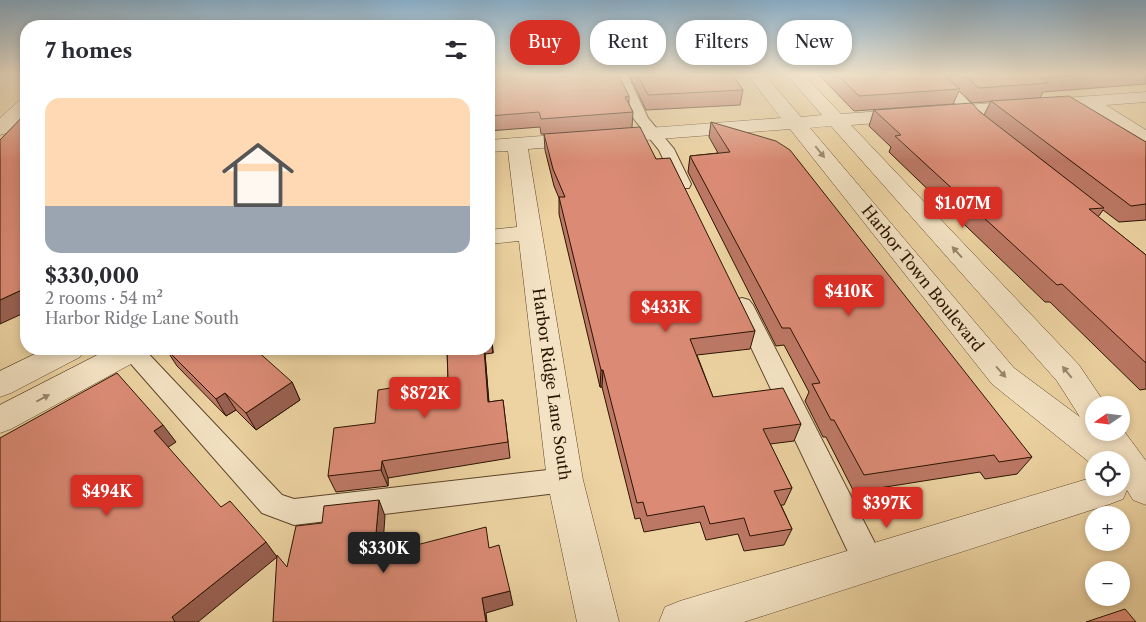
<!DOCTYPE html>
<meta charset="utf-8">
<style>
:root{--surface:#fff;--page:#f2f2f3;--text:#2b2b33;--muted:#7c7c81;--accent:#d93025}
body{margin:0;font-family:"Libre Caslon Text",serif;background:var(--page);color:var(--text);height:100vh;display:flex;flex-direction:column;font-size:19px;white-space:nowrap}
*{box-sizing:border-box;margin:0}
p{font-size:16px;color:var(--muted)}
.icon{flex:none;width:28px;height:28px;fill:none;stroke:currentColor;stroke-width:2;stroke-linecap:round;stroke-linejoin:round}
.map{position:relative;flex:1;overflow:hidden}
.drawer{position:absolute;left:20px;top:20px;width:475px;height:335px;display:flex;flex-direction:column;background:var(--surface);border-radius:20px;box-shadow:0 2px 8px #0003}
.drawer>*{flex:none}
.top-card{position:absolute;left:510px;top:20px;width:475px;height:45px;display:flex;gap:10px}
.needle{width:32px;rotate:256deg}
.fabs{position:absolute;left:1085px;top:396px;display:grid;gap:10px}
.fabs a{display:grid;place-items:center;width:45px;height:45px;border-radius:50%;background:var(--surface);box-shadow:0 2px 8px #0003;font-size:25px}
.price{position:absolute;translate:-50% -42px;padding:0 11px;border-radius:5px;background:var(--accent);color:#fff;font-size:16px;line-height:32px;filter:drop-shadow(0 1px 2px #0008)}
.price::after{content:'';position:absolute;left:50%;top:30px;width:15px;height:11px;margin-left:-8px;background:inherit;clip-path:polygon(0 0,100% 0,50% 100%)}
.price.current{background:#222;color:#fff}
ul{padding:0;list-style:none}
li{display:grid;align-content:center;gap:10px;height:265px;padding:0 25px}
li span{display:grid;place-items:center;height:155px;border-radius:15px;color:#555}
li>.icon{margin-inline-start:auto}
span .icon{width:90px;height:90px;fill:#fffc;stroke-width:1}
li b{font-size:21px}
h2{display:flex;justify-content:space-between;align-items:center;height:60px;padding:0 25px;font-size:21px}
.tag{padding:0 18px;border-radius:20px;background:var(--surface);box-shadow:0 2px 8px #0003;font-size:18px;line-height:45px}
.tag.current{background:var(--accent);color:#fff}
.map>svg:first-child{display:block}
.lines{fill:none;stroke-linecap:round;stroke-linejoin:round}
.service-casing{stroke:#5c4428;stroke-width:2}
.minor-casing{stroke:#5c4428;stroke-width:1}
.service{fill:#f3e2c3;fill-rule:evenodd}
.minor{fill:#f3e2c3;fill-rule:evenodd}
.wall{fill:#bc7865;stroke:#2b1400}
.shaded-wall{fill:#996152;stroke:#2b1400}
.building{fill:#db8b75;stroke:#2b1400}
.oneway{fill:#99856b}
.labels{text-anchor:middle;dominant-baseline:central;stroke-width:5;stroke-linejoin:round;paint-order:stroke}
.street-label{font-size:16px;fill:#2b1400;stroke:#f3e2c3}
</style>
<div class="map">
<svg width="1146" height="622" viewBox="0 0 1146 622">
<rect width="100%" height="100%" fill="#edd3a2"/>
<filter id="stains"><feTurbulence type="fractalNoise" baseFrequency=".004" numOctaves="4"/><feColorMatrix values="0 0 0 0 .2 0 0 0 0 .09 0 0 0 0 .02 0 0 0 .5 -.17"/></filter>
<radialGradient id="worn" r=".72"><stop offset=".6" stop-color="#630" stop-opacity="0"/><stop offset="1" stop-color="#630" stop-opacity=".3"/></radialGradient>
<g class="lines">
<defs>
<g id="service">
<polygon points="613,74 627,74 648,118 674,149 691,184 689,188 677,188 675,184 659,150 634,119"/>
<polygon points="922,74 937,74 963,95 987,122 989,125 987,128 977,128 953,101"/>
<polygon points="742,298 749,300 753,305 880,553 884,563 880,573 869,578 858,573 731,305 735,300"/>
<polygon points="121,349 144,349 282,495 294,499 565,468 575,472 579,480 575,488 565,492 294,525 262,513 124,356"/>
</g>
<g id="minor">
<path d="M747,74H764L801,117L822,115L786,74H803L841,114L1146,92V102L1106,105L1146,130V145L1139,143L1084,107L851,125L1079,365L1106,405H1094V425L1088,423L1094,427V432H1121V427L1146,461V505L1133,500L1127,490L1123,499L1110,504L744,622H659L665,607L680,601L1094,477V488H1121V460H1094V466L992,384L790,129L528,149L583,480L619,622H577L547,480L519,241L489,244V230L517,227L508,151L489,152V140L781,118ZM831,126L1057,381L1080,417L1014,368L810,128Z"/>
<polygon points="26,99 26,114 7,133 0,135 0,118 20,100"/>
<polygon points="45,349 85,349 80,357 11,393 0,397 0,371"/>
<polygon points="109,349 149,349 144,357 11,429 0,433 0,405"/>
</g>
</defs>
<use href="#service" class="service-casing"/>
<use href="#minor" class="minor-casing"/>
<use href="#service" class="service"/>
<use href="#minor" class="minor"/>
</g>
<g class="wall">
<polygon points="489,74 629,96 629,104 633,112 632,127 656,159 755,331 750,349 697,355 713,397 801,424 794,441 770,444 792,488 784,505 781,505 792,529 784,545 744,551 738,534 706,540 700,522 644,532 640,518 635,519 602,387 600,387 559,214 559,198 554,186 545,150 544,134 541,134 540,127 489,131"/>
<polygon points="629,74 732,74 743,90 740,105 646,110"/>
<polygon points="818,74 1146,74 1146,84 1043,92 1040,98 972,103 959,91 953,104 854,111"/>
<polygon points="991,101 1146,142 1146,220 1119,222 1103,210 1098,217 1146,255 1146,389 1140,390 1050,302 1045,302 889,152 891,147 869,126 874,110 979,111 984,115"/>
<polygon points="711,122 1032,457 1017,474 985,479 980,472 854,492 826,437 823,437 805,401 809,392 784,345 776,346 688,172 690,156 718,153 709,137"/>
<polygon points="489,297 493,353 485,354 489,402 503,400 510,458 388,478 388,486 336,492 328,476 375,423 448,379 447,349 489,349"/>
<polygon points="166,349 292,382 300,400 256,430 236,410 226,416 177,366"/>
<polygon points="304,349 317,349 305,350"/>
</g>
<g class="shaded-wall">
<polygon points="26,288 26,312 0,324 0,300"/>
<polygon points="489,297 493,353 490,335"/>
<polygon points="484,349 485,354 490,419 488,402"/>
<polygon points="601,370 603,370 602,387 600,387"/>
<polygon points="292,382 300,400 256,430 246,413"/>
<polygon points="225,393 236,410 226,416 216,399"/>
<polygon points="163,425 176,442 167,448 154,431"/>
<polygon points="382,461 388,478 388,486 381,470"/>
<polygon points="379,500 385,516 381,571 374,556"/>
<polygon points="266,542 277,557 198,622 175,622 172,617"/>
<polygon points="510,591 513,605 486,613 487,622 486,622 482,598"/>
</g>
<g class="building">
<polygon points="489,74 618,74 629,96 625,97 633,112 541,119 539,112 489,116"/>
<polygon points="637,74 732,74 743,90 648,95"/>
<polygon points="837,74 942,74 960,89 859,96"/>
<polygon points="963,74 1096,74 1041,78 1048,83 979,88"/>
<polygon points="1069,96 1146,142 1146,204 1131,206 991,101"/>
<polygon points="972,103 979,111 1104,208 1089,209 1146,255 1146,363 1062,284 1057,285 895,136 901,135 874,110"/>
<polygon points="26,113 26,288 0,300 0,140"/>
<polygon points="711,122 776,141 790,150 1032,457 999,462 994,455 864,475 834,420 831,420 812,384 820,383 790,328 782,328 690,156 730,152"/>
<polygon points="640,127 656,159 670,158 755,331 690,339 713,397 783,388 801,424 763,429 792,488 774,491 792,529 750,536 744,518 710,524 704,506 647,516 643,502 637,503 603,370 601,370 559,197 565,197 553,169 544,134"/>
<polygon points="489,312 490,335 489,336"/>
<polygon points="166,349 255,349 292,382 246,413 225,393 216,399"/>
<polygon points="447,349 484,349 488,402 503,400 508,442 382,461 381,470 328,476 334,428 375,423 378,390 448,379"/>
<polygon points="117,373 163,425 154,431 221,507 230,501 266,542 172,617 175,622 0,622 0,438"/>
<polygon points="379,500 374,556 486,527 489,548 499,545 510,591 482,598 486,622 273,622 277,555 287,567 296,526 322,523 324,506"/>
<polygon points="1125,609 1136,622 1086,622"/>
</g>
<defs><path id="oneway-solid" d="M-6-.8H1V-3.2L6.5 0L1 3.2V.8H-6Z" transform="scale(1.25)"/></defs>
<g class="oneway">
<use href="#oneway-solid" transform="translate(820 152) rotate(51)"/>
<use href="#oneway-solid" transform="translate(957 252) rotate(-132)"/>
<use href="#oneway-solid" transform="translate(1001 372) rotate(48)"/>
<use href="#oneway-solid" transform="translate(1067 372) rotate(-129)"/>
<use href="#oneway-solid" transform="translate(43 398) rotate(-28)"/>
</g>
<linearGradient id="sky" x2="0" y2="1"><stop stop-color="#8ab4d2"/><stop offset="0.46" stop-color="#f7ebd5"/><stop offset="1" stop-color="#f7ebd5" stop-opacity="0"/></linearGradient>
<rect width="1146" height="161" fill="url(#sky)"/>
<g class="labels">
<g class="street-label">
<text transform="translate(923 278) rotate(51)">Harbor Town Boulevard</text>
<text transform="translate(552 384) rotate(82)">Harbor Ridge Lane South</text>
</g>
</g>
<rect width="100%" height="100%" filter="url(#stains)"/>
<rect width="100%" height="100%" fill="url(#worn)"/>
</svg>
<div class="fabs">
<a><svg class="needle" viewBox="-14 -14 28 28"><path d="M0-13l5 13h-10z" fill="#e53935"/><path d="M0 13l5-13h-10z" fill="#7c7c81"/></svg></a>
<a><svg class="icon" aria-label="locate" viewBox="0 0 24 24"><circle cx="12" cy="12" r="6"/><path d="M12 2v4M12 18v4M2 12h4M18 12h4"/></svg></a>
<a>+</a>
<a>−</a>
</div>
<b class="price" style="left:963px;top:229px">$1.07M</b>
<b class="price" style="left:849px;top:317px">$410K</b>
<b class="price" style="left:666px;top:333px">$433K</b>
<b class="price" style="left:425px;top:419px">$872K</b>
<b class="price" style="left:107px;top:517px">$494K</b>
<b class="price" style="left:887px;top:529px">$397K</b>
<b class="price current" style="left:384px;top:574px">$330K</b>
<div class="top-card">
<a class="tag current">Buy</a>
<a class="tag">Rent</a>
<a class="tag">Filters</a>
<a class="tag">New</a>
</div>
<section class="drawer">
<h2>7 homes<svg class="icon" aria-label="filters" viewBox="0 0 24 24"><path d="M4 7h16M4 17h16"/><circle cx="9" cy="7" r="2"/><circle cx="15" cy="17" r="2"/></svg></h2>
<ul>
<li><span style="background:linear-gradient(#ffd9b3 70%,#9aa5b1 0)"><svg class="icon" aria-label="home" viewBox="0 0 24 24"><path d="M3 11l9-7 9 7M6 9v11h12V9"/></svg></span><div><b>$330,000</b><p>2 rooms · 54 m²</p><p>Harbor Ridge Lane South</p></div></li>
</ul>
</section>
</div>
